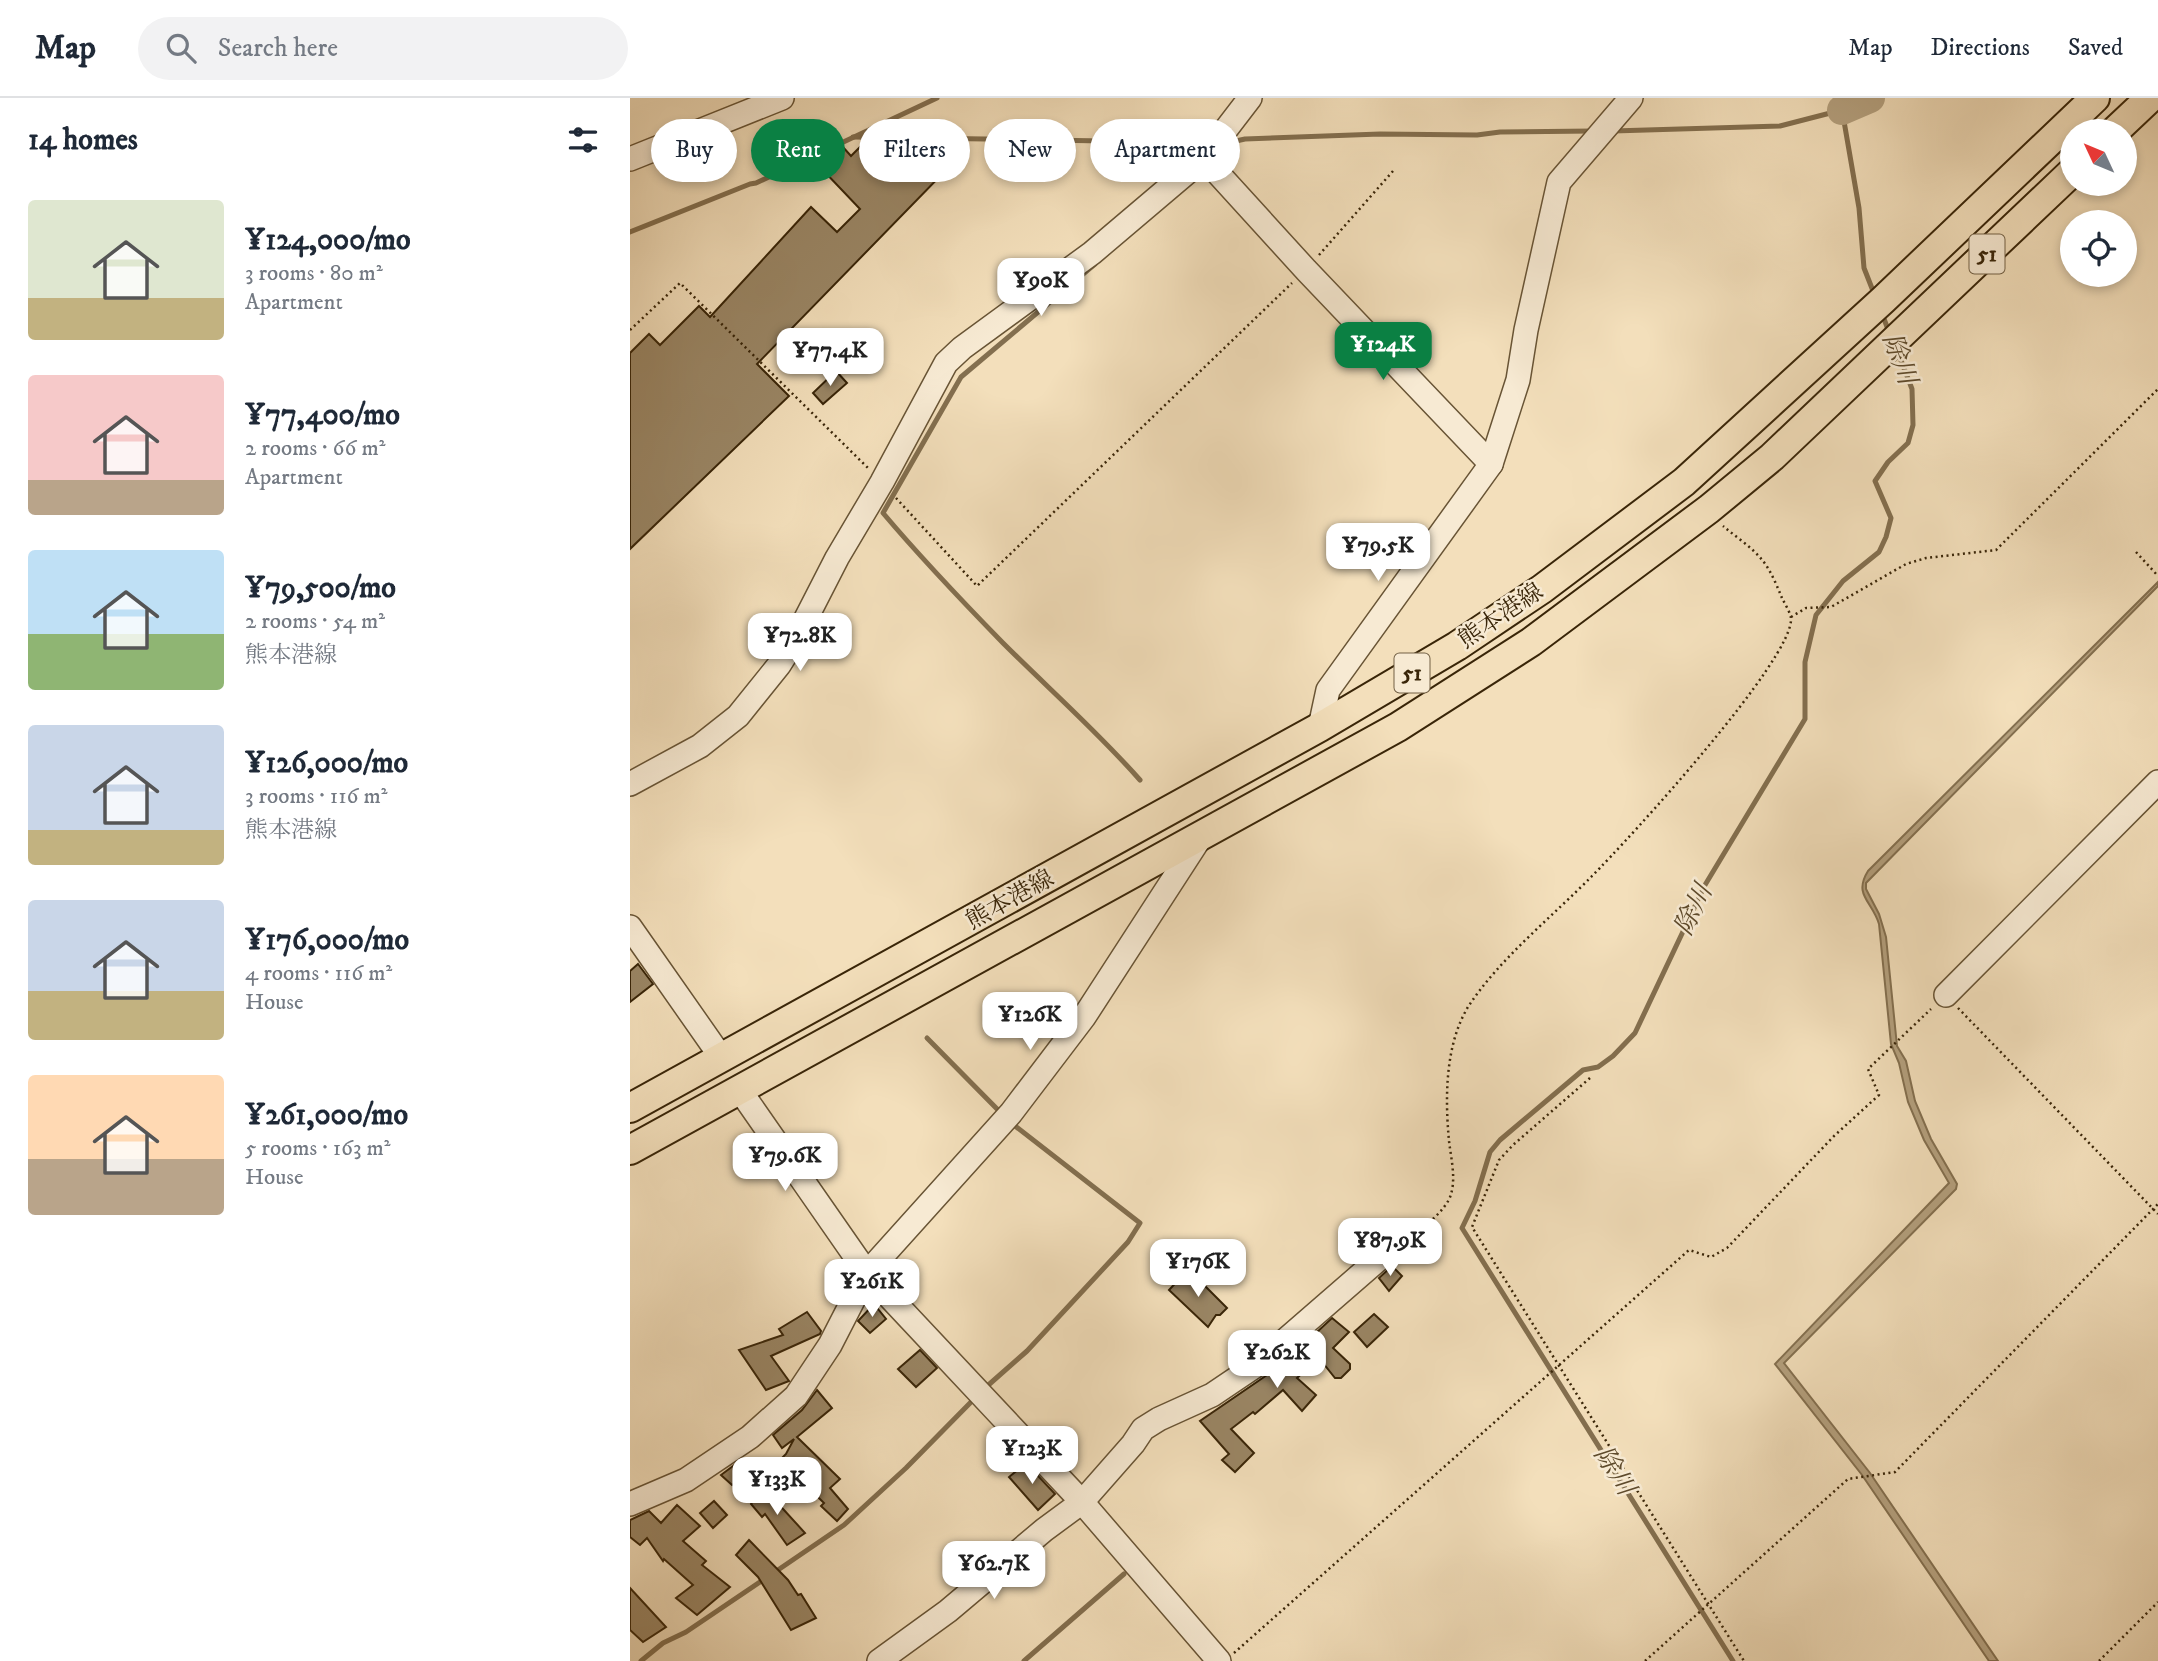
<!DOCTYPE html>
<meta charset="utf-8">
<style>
:root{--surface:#fff;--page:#f2f2f3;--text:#1f2937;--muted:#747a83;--line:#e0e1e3;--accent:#0b8043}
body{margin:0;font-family:"IM FELL DW Pica","Noto Serif JP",serif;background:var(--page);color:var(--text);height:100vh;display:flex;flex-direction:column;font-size:26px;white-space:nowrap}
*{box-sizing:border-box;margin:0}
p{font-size:23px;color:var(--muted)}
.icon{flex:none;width:38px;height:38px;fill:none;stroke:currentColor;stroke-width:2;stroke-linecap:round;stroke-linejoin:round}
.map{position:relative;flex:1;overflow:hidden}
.details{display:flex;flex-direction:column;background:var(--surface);width:630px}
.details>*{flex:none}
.top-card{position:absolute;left:21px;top:21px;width:665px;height:63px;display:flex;gap:14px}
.needle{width:46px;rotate:314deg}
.fabs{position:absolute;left:1430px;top:21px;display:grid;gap:14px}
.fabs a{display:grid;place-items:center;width:77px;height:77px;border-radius:50%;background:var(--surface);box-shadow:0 4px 10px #0003;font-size:35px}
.price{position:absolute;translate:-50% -60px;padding:0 16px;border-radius:14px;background:#fff;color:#222;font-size:23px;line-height:46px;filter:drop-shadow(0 2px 4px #0008)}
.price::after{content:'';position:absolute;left:50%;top:42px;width:21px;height:16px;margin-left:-10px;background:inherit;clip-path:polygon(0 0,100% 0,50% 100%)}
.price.selected{background:var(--accent);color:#fff}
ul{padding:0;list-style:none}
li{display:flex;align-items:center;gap:21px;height:175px;padding:0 28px}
li span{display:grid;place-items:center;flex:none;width:196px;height:140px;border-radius:7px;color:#555}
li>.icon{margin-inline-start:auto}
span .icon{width:84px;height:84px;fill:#fffc;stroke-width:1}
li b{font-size:30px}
h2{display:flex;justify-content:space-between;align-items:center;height:84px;padding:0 28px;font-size:30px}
.pill{padding:0 24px;border-radius:32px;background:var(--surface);box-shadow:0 4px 10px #0003;font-size:24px;line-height:63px}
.pill.selected{background:var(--accent);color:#fff}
header{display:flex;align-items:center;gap:42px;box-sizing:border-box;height:98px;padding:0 35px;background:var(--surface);border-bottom:2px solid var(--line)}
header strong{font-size:33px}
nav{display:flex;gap:38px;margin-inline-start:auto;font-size:24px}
.search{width:490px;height:63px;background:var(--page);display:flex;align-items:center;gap:18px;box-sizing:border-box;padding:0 24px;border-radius:38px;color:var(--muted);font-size:26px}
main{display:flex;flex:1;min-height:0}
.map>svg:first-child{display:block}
.water{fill:#b4a07e;stroke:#836f4f;stroke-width:2}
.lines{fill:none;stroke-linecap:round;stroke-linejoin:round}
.stream{stroke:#836f4f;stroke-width:5}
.river{stroke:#b4a07e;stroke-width:30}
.building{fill:#9a8665;stroke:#392508;stroke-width:2}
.minor-casing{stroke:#685435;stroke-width:26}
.major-casing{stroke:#392508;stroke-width:32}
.path{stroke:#392508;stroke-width:2.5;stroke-dasharray:2 3.5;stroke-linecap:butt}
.minor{stroke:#f7ead3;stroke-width:23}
.major{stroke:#f3dfbb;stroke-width:28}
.labels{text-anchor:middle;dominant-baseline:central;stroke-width:5;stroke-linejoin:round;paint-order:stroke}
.shield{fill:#f7ead3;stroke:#726045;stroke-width:2}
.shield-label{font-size:23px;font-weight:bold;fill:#392508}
.street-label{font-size:24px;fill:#392508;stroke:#f7ead3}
.water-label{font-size:26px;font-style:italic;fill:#5e4a2b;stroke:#f7ead3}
</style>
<header>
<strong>Map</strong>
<div class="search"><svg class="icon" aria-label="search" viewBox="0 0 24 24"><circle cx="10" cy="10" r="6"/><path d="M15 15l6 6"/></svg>Search here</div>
<nav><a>Map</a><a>Directions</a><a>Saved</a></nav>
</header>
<main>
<section class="details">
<h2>14 homes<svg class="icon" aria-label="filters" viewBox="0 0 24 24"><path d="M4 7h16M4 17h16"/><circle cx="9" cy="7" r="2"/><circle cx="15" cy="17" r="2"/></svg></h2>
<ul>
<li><span style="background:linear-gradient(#dfe7d0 70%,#c2b280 0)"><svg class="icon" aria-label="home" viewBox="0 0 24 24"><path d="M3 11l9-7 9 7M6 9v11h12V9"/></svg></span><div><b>¥124,000/mo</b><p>3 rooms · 80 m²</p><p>Apartment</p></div></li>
<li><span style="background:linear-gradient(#f6c9c9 75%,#b9a48a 0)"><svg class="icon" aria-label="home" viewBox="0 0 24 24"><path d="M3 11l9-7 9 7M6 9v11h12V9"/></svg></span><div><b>¥77,400/mo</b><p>2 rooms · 66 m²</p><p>Apartment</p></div></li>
<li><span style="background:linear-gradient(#bfe0f5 60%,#8fb573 0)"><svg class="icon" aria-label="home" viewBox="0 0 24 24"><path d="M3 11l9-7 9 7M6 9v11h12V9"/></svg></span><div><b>¥79,500/mo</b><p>2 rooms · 54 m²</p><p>熊本港線</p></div></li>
<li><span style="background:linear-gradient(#c9d6e8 75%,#c2b280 0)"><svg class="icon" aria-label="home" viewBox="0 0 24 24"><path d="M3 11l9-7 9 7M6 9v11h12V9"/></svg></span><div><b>¥126,000/mo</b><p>3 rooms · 116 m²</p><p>熊本港線</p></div></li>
<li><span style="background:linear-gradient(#c9d6e8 65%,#c2b280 0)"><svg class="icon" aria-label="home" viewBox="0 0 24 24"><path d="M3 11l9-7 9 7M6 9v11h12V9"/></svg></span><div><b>¥176,000/mo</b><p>4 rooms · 116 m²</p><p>House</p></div></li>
<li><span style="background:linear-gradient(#ffd9b3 60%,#b9a48a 0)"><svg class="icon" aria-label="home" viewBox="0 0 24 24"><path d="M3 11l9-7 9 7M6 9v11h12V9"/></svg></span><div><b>¥261,000/mo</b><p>5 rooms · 163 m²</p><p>House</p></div></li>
</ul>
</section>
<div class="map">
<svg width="1528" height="1563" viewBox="0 0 1528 1563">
<rect width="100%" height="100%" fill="#f3dfbb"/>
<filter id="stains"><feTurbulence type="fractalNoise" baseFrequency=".00286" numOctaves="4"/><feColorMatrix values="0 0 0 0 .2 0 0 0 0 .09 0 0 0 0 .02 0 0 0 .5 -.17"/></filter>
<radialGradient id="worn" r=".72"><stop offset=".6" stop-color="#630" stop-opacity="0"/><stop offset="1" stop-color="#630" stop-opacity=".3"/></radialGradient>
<path class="water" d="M1528,484V488L1236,785V791L1249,816L1256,839L1267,948L1276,963L1285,1003L1301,1041L1327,1086L1326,1091L1154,1265L1240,1375L1368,1563H1359L1232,1377L1145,1266L1319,1085L1294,1042L1278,1004L1269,965L1261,946L1249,826C1242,803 1223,797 1238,773Z"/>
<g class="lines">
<g class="stream">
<polyline points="1210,0 1229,110 1234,170 1245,198"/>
<polyline points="983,33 1150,28 1212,12"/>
<polyline points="223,39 475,43 579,41"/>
<polyline points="595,41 606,43 615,41 750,36 847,37 870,34 963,33"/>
<polyline points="585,65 604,49 606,43"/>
<polyline points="0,134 120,86 126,85 307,0"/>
<path d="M465,166L331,279L253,415C291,460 332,503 373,545C419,591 467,633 510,682"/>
<polyline points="1251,213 1259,234"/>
<polyline points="297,940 373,1017"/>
<polyline points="355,1290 397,1253 498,1144 510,1125 380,1024"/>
<polyline points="145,1474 214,1427 276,1370 345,1300"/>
<polyline points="11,1563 33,1545 56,1534 136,1480"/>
<polyline points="394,1563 494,1476"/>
<polyline points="1103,1563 832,1130 845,1103 860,1054 870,1042 953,972 968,969 983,958 1005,935 1075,787 1175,621 1175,564 1186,517 1213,483 1249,454 1256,439 1261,420 1245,383 1258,364 1278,345 1283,327 1282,291 1267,252"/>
</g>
<polyline class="river" points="1212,12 1240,0"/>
</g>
<g class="building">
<polygon points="273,45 284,56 293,47 318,70 127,266 159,298 0,451 0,255 19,236 30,247 69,208 80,219 181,109 207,134 230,111 190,69 212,48 221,58 232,47 242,57 253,47 263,56"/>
<polygon points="206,273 217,285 193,306 183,295"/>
<polygon points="8,866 23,886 0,904 0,873"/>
<polygon points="762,1168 772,1178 759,1193 749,1180"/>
<polygon points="555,1175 570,1189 573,1186 597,1210 590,1217 586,1217 578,1229 539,1192"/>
<polygon points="244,1206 256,1221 240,1235 228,1223"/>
<polygon points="177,1214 191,1233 190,1236 141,1258 159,1283 136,1292 109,1252 153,1237 149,1231"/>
<polygon points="744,1216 758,1229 737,1249 724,1234"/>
<polygon points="702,1220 719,1234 703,1250 720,1266 720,1271 711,1280 705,1280 689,1260 667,1280 686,1297 672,1313 653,1292 625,1316 623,1314 601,1331 624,1355 605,1374 592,1362 599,1356 570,1323 637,1277 670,1248 671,1249"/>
<polygon points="290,1252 307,1270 286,1289 268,1271"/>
<polygon points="187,1292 202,1310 167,1339 210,1381 200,1390 218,1411 207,1423 191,1408 194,1405 150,1362 156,1356 164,1341 152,1350 143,1337 172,1312"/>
<polygon points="107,1365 118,1376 102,1387 91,1377"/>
<polygon points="396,1365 425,1396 408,1412 379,1379"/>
<polygon points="133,1389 175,1435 157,1447 135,1416 132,1419 121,1406"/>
<polygon points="84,1403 97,1417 83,1430 70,1415"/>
<polygon points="47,1407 70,1428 53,1443 76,1463 72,1467 100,1489 67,1517 46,1500 63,1487 34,1461 33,1463 17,1440 10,1447 0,1439 0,1422 19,1413 31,1425"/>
<polygon points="119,1442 158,1482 168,1497 171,1496 186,1520 161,1532 128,1479 106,1457"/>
<polygon points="0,1490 36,1529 13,1544 0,1532"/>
</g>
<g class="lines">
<defs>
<g id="minor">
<polyline points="574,60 676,172 861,366"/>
<polyline points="0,61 152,0"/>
<polyline points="690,629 698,592 861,366 888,282 896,232 929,84 1001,0"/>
<polyline points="0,686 70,648 108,618 149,567 166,540 207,460 252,384 316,265 332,250 462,155 574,60 620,0"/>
<polyline points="0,829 91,959"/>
<polyline points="1316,897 1528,684"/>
<polyline points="109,991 237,1175 452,1404 589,1563"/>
<polyline points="0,1406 56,1382 120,1339 166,1298 200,1247 237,1175 381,1015 454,919 570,740"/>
<polyline points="249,1563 318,1513 414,1432 452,1404 503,1346 513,1331 529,1321 582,1297 628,1266 758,1153"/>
</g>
<g id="major">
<polyline points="1485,33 1520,0"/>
<polyline points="0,1010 690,629 827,548 912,491 1054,384 1253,202 1465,0"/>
<polyline points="0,1052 768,629 901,544 1079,411 1142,359 1442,74"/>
</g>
</defs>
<use href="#minor" class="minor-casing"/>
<use href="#major" class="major-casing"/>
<g class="path">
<polyline points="689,157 763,73"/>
<polyline points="0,232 50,185 238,370"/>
<polyline points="266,400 347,488 662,185"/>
<polyline points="1506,454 1528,478"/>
<polyline points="1161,519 1176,510 1201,509 1276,466 1296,460 1366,452 1528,291"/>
<polyline points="1328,910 1528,1116"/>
<polyline points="960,980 883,1047 869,1062 842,1129 1114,1563"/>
<path d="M772,1144C787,1135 817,1113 821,1096C826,1080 821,1060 819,1043C815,1000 815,947 838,909C869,861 922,819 962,778C998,742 1164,561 1161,520C1160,514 1155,506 1152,500C1147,488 1141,473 1133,463C1122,449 1106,439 1093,428"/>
<polyline points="604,1555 1059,1152 1081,1159 1097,1150 1204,1038 1249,997 1238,971 1301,911"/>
<polyline points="1015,1563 1218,1381 1265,1374 1528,1106"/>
<polyline points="1469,1563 1528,1504"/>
</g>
<use href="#minor" class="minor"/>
<use href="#major" class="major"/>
</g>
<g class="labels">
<g class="shield">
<rect x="1339.5" y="136.5" width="35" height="39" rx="5"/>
<rect x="764.5" y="555.5" width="35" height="39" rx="5"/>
</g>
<g class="shield-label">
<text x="1357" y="156">51</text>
<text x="782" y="575">51</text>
</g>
<g class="street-label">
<text transform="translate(871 518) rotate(-34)">熊本港線</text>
<text transform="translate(380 802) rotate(-29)">熊本港線</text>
</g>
<g class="water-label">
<text transform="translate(1269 261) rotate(70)">除川</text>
<text transform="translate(1064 812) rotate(-64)">除川</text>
<text transform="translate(984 1373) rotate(58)">除川</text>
</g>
</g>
<rect width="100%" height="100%" filter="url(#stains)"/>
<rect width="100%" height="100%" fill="url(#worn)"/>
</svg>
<div class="fabs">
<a><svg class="needle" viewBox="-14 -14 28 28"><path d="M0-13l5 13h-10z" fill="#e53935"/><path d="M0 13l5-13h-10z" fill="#747a83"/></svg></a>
<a><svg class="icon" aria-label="locate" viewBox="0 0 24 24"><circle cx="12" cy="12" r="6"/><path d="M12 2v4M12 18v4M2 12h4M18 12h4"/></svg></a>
</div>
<b class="price" style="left:411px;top:220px">¥90K</b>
<b class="price selected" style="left:753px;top:284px">¥124K</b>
<b class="price" style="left:200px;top:290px">¥77.4K</b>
<b class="price" style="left:748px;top:485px">¥79.5K</b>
<b class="price" style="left:170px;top:575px">¥72.8K</b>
<b class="price" style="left:400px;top:954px">¥126K</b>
<b class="price" style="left:155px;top:1095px">¥79.6K</b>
<b class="price" style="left:760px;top:1180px">¥87.9K</b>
<b class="price" style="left:568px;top:1201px">¥176K</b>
<b class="price" style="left:242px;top:1221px">¥261K</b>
<b class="price" style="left:647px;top:1292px">¥262K</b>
<b class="price" style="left:402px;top:1388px">¥123K</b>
<b class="price" style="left:147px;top:1419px">¥133K</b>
<b class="price" style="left:364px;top:1503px">¥62.7K</b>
<div class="top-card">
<a class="pill">Buy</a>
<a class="pill selected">Rent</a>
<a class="pill">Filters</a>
<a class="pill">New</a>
<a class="pill">Apartment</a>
</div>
</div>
</main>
